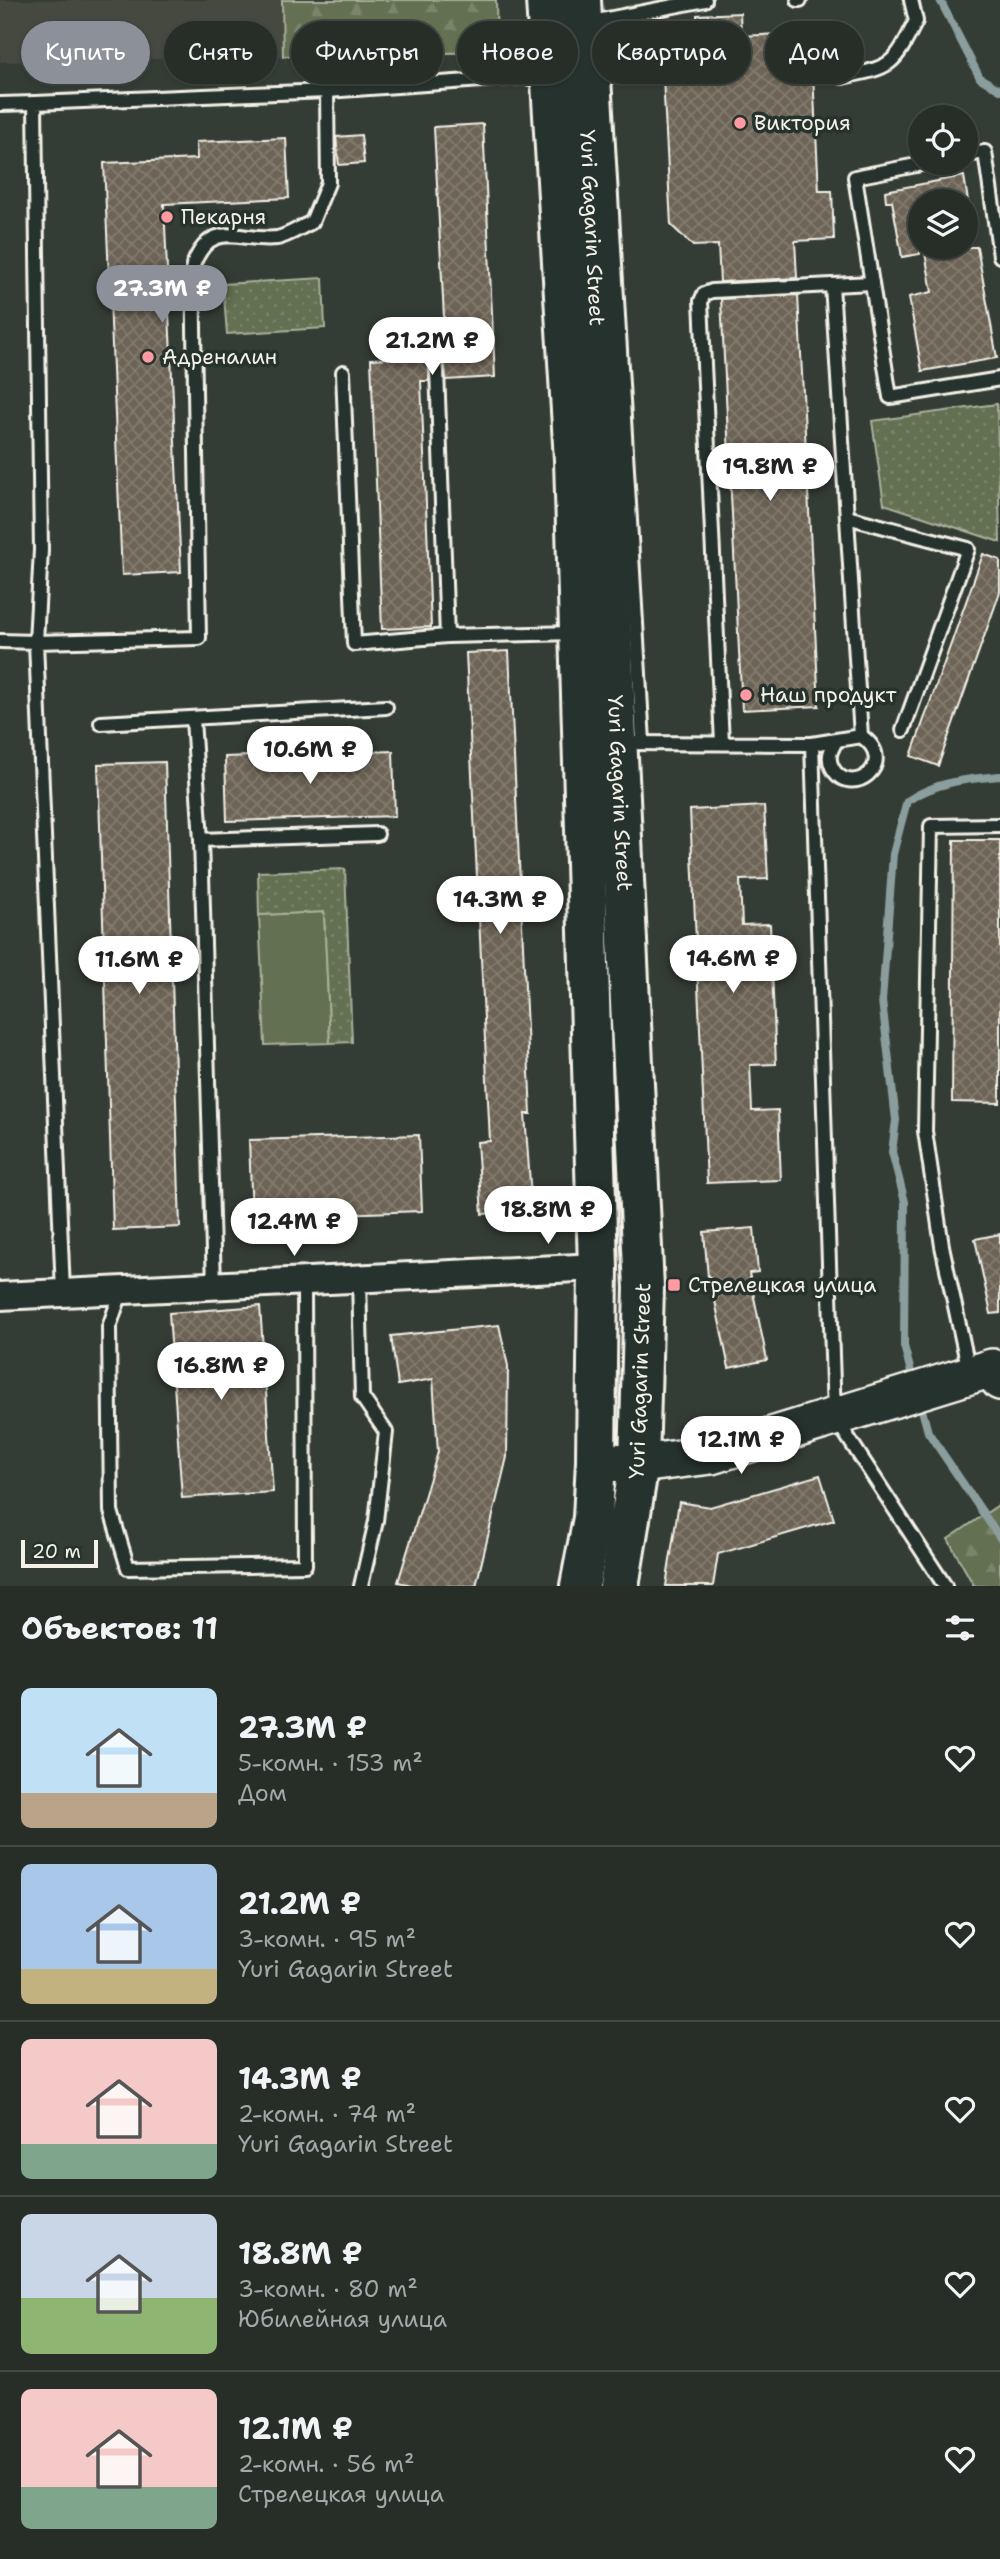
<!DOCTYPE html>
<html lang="ru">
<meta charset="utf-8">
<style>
:root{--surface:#272e28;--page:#333a34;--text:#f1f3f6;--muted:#a4a8a8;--line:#434a45;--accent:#8c9099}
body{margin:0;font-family:"Shantell Sans",sans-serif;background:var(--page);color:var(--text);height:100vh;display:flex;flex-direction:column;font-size:26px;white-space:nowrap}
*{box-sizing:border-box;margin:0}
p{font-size:23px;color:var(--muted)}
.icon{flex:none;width:38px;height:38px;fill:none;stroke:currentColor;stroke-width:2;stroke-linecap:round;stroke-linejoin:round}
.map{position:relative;height:1586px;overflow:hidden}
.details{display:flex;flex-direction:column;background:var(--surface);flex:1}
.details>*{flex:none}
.banner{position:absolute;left:21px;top:21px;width:959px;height:63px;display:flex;gap:14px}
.fabs{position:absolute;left:908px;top:105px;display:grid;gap:14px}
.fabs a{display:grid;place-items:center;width:70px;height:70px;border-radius:50%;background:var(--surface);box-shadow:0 2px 5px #0004,0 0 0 2px var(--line);font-size:35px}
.scale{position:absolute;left:21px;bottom:18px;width:77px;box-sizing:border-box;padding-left:7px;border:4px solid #f4f1e8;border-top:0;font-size:19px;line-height:24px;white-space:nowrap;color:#f4f1e8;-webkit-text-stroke:5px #26332d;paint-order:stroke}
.price{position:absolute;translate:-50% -60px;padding:0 16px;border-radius:24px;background:#fff;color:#222;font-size:23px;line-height:46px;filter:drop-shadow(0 2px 4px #0008)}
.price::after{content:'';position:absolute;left:50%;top:42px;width:21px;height:16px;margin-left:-10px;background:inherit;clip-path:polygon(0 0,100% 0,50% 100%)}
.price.current{background:var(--accent);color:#fff}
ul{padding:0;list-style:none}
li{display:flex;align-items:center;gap:21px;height:175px;padding:0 21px}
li+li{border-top:2px solid var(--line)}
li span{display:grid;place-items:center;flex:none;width:196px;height:140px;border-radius:10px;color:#555}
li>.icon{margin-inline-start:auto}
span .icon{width:84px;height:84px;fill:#fffc;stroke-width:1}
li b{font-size:30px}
h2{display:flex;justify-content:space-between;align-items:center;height:84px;padding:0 21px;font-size:30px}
.chip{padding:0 24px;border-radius:32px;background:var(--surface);box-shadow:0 2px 5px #0004,0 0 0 2px var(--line);font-size:24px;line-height:63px}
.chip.current{background:var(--accent);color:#fff}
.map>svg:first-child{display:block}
.built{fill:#45493f}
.grass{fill:#637051;stroke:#acb09c;stroke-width:2}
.forest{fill:url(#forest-firs);stroke:#acb09c;stroke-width:2}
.park{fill:url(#park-dots);stroke:#acb09c;stroke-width:2}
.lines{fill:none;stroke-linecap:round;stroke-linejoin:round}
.stream{stroke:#8b9e9d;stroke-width:8}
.building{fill:url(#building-cross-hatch);stroke:#f4f1e8;stroke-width:2}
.lane-casing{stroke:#f4f1e8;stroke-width:18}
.street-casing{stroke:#f4f1e8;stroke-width:32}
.secondary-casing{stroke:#f4f1e8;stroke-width:42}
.primary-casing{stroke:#f4f1e8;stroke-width:44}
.lane{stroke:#26332d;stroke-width:12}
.street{stroke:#26332d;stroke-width:26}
.secondary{stroke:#26332d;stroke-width:37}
.primary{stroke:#26332d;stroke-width:38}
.poi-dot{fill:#ff9aa2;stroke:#26332d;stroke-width:2.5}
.labels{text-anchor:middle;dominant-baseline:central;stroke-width:7;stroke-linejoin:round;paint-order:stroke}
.poi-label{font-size:21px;fill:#f4f1e8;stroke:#26332d;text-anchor:start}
.street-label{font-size:21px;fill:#f4f1e8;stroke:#26332d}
</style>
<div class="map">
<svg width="1000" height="1586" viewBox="0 0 1000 1586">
<defs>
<pattern id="forest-firs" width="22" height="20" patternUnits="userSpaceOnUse" patternTransform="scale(1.75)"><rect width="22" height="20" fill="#637051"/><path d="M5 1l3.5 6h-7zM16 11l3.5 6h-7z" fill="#7a856a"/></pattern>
<pattern id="park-dots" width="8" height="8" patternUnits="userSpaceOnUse" patternTransform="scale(1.75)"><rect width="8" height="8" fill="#637051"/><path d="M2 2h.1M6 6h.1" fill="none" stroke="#7a856a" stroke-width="1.8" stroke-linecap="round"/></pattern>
<pattern id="building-cross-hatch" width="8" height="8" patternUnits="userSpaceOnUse" patternTransform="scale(1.75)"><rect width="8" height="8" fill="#6d6456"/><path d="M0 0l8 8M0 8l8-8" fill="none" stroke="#827b6e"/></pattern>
</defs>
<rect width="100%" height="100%" fill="#343d35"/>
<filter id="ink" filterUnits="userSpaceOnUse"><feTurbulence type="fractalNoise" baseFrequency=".0143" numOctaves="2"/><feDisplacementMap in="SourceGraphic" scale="14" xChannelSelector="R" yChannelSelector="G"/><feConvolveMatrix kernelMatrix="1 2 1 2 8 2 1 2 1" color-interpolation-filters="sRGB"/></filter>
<g filter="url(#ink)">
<polygon class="built" points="0,0 496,0 497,52 0,62"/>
<polygon class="grass" points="324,912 330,1043 265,1045 259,915"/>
<g class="forest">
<polygon points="282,0 496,0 497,52 283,56"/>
<polygon points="1000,1504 1000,1586 974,1586 948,1539"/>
</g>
<g class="park">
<polygon points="323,278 325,328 227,334 223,284"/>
<polygon points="997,404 1000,542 884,504 872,421"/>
<polygon points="345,869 352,1042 330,1043 324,912 259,915 258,872"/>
</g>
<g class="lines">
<g class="stream">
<polyline points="940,0 980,78 1000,90"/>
<path d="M914,1383L904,1346L905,1202L892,1152L896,1120L882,1001L893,854L907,801C936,782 965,779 1000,776"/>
<polyline points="919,1399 928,1432 1000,1538"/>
</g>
</g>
<g class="building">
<polygon points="740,13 741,36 800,33 812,55 819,191 832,191 834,239 795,241 797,278 720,282 718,245 693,246 671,225 661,41 698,39 697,15"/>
<polygon points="483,124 495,377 446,380 445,366 436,361 429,367 429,381 421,381 431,627 382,629 371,359 446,356 434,127"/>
<polygon points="361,135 364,163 339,165 336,137"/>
<polygon points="286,138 289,198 164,204 181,572 122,575 104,163 197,159 196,142"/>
<polygon points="964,176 968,201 920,201 920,254 902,257 892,201 886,201 885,191"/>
<polygon points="924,247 977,247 997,358 922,371 909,297 932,292"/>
<polygon points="798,295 819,706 742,710 721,299"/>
<polygon points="983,554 1000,560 1000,592 938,766 911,756"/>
<polygon points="509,651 531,1114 525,1114 532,1211 482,1214 477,1142 490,1141 466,653"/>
<polygon points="393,751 395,816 227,821 225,757"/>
<polygon points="165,762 180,1227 113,1230 98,764"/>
<polygon points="764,806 768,879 740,880 742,925 770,924 776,1064 750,1065 752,1111 778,1110 781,1180 707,1183 690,810"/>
<polygon points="954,840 1000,840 1000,1103 952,1102"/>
<polygon points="419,1135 422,1211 252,1217 249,1140"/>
<polygon points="754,1228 758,1272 749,1273 767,1360 729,1368 710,1277 708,1277 704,1232"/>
<polygon points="1000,1234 1000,1313 991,1314 975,1239"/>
<polygon points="260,1306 273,1492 182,1498 169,1313"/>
<polygon points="499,1325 508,1366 507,1457 476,1586 416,1586 398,1582 438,1452 433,1379 398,1385 391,1336"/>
<polygon points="820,1475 834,1520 718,1554 713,1586 666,1586 679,1502 710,1507"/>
</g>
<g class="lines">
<defs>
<g id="lane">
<polyline points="798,0 800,0"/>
<polyline points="592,22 705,0"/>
<polyline points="601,26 643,742"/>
<path d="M842,77C892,67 893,67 916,21L911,0"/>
<polyline points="0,104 35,103"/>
<polyline points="966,155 985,152 1000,256"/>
<polyline points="927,163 855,177 890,397 1000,379"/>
<polyline points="832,285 872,283"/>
<polyline points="437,370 447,636 576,633"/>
<polyline points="343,372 354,644 447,636"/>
<polyline points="847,517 968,549 903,730"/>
<polyline points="0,641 36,642 41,550 35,103 327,91 524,77 548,80"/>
<polyline points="193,719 201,840 214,1285"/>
<polyline points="101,723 386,707"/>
<path d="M836,741C831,750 827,757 832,767C849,801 901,763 861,736"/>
<polyline points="621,743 812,744 861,736 832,285 712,291 704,294 701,301 722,743"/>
<polyline points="812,744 834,1416 945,1586"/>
<polyline points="201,840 377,834"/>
<polyline points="359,1279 362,1397 386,1432 376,1521 361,1586"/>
<polyline points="122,1290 109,1327 111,1511 128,1568 305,1565 304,1281"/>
<path d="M63,1292L36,642L199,638L193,265C212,218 238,242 277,238C288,236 301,227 312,222L328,183L327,91"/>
<polyline points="969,1371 942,1246 925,1131 931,826 1000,825"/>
</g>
<polyline id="street" points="0,1296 598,1267"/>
<polyline id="secondary" points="596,1461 639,1464 711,1455 992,1368 1000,1381"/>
<g id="primary">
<polyline points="546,0 574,460 598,1267 596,1461 593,1518 580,1586"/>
<path id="s1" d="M581,0L644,1288L639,1464L619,1586"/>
</g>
</defs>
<use href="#lane" class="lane-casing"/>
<use href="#street" class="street-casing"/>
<use href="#secondary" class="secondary-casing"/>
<use href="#primary" class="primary-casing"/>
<use href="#lane" class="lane"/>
<use href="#street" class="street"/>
<use href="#secondary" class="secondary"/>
<use href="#primary" class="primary"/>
</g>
</g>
<g class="poi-dot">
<circle cx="740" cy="123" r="7"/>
<circle cx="167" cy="217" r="7"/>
<circle cx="148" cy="357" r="7"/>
<circle cx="746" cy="695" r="7"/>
<rect x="667" y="1278" width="14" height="14" rx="3.5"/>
</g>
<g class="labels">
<g class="poi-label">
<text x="754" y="123">Виктория</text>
<text x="181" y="217">Пекарня</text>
<text x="162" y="357">Адреналин</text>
<text x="760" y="695">Наш продукт</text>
<text x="688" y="1285">Стрелецкая улица</text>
</g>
<g class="street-label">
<text stroke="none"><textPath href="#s1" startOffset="228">Yuri Gagarin Street</textPath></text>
<text stroke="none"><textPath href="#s1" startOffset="794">Yuri Gagarin Street</textPath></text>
<text transform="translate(640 1381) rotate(-88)">Yuri Gagarin Street</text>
</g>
</g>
</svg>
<div class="fabs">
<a><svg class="icon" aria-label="locate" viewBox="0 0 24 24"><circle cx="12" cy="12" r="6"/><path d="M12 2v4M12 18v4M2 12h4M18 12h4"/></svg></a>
<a><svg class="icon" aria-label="layers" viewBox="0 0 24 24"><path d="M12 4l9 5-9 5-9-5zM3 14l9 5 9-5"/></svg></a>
</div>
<div class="scale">20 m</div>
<b class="price current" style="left:162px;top:325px">27.3M ₽</b>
<b class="price" style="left:432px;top:377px">21.2M ₽</b>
<b class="price" style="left:770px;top:503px">19.8M ₽</b>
<b class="price" style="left:310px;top:786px">10.6M ₽</b>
<b class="price" style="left:500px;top:936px">14.3M ₽</b>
<b class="price" style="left:733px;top:995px">14.6M ₽</b>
<b class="price" style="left:139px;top:996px">11.6M ₽</b>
<b class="price" style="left:548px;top:1246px">18.8M ₽</b>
<b class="price" style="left:294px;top:1258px">12.4M ₽</b>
<b class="price" style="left:221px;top:1402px">16.8M ₽</b>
<b class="price" style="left:741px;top:1476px">12.1M ₽</b>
<div class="banner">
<a class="chip current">Купить</a>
<a class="chip">Снять</a>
<a class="chip">Фильтры</a>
<a class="chip">Новое</a>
<a class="chip">Квартира</a>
<a class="chip">Дом</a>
</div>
</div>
<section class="details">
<h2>Объектов: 11<svg class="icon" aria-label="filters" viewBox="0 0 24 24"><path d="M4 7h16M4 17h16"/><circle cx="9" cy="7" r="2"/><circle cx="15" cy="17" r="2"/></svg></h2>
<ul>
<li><span style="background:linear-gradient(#bfe0f5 75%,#b9a48a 0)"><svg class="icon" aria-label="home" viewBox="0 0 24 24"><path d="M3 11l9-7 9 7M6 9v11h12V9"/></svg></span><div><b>27.3M ₽</b><p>5-комн. · 153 m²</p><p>Дом</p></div><svg class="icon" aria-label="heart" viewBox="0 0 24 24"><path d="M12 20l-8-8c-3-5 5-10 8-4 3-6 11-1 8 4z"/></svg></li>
<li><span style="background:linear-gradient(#a9c7e8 75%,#c2b280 0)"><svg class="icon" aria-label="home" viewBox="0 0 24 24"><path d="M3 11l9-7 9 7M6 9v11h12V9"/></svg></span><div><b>21.2M ₽</b><p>3-комн. · 95 m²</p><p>Yuri Gagarin Street</p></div><svg class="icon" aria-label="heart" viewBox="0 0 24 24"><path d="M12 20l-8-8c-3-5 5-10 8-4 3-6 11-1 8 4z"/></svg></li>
<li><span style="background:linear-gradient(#f6c9c9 75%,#7fa58c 0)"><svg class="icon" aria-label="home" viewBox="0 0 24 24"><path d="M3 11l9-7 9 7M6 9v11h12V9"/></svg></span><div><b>14.3M ₽</b><p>2-комн. · 74 m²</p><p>Yuri Gagarin Street</p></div><svg class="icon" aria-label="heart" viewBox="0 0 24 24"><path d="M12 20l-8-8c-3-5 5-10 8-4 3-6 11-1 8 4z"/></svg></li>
<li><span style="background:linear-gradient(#c9d6e8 60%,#8fb573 0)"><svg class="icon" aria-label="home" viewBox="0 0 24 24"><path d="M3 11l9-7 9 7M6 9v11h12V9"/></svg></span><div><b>18.8M ₽</b><p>3-комн. · 80 m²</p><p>Юбилейная улица</p></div><svg class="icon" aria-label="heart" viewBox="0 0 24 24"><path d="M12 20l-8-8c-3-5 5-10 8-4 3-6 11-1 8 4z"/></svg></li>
<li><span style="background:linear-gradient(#f6c9c9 70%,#7fa58c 0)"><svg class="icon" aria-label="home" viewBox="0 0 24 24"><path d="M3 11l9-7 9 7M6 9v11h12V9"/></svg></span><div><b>12.1M ₽</b><p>2-комн. · 56 m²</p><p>Стрелецкая улица</p></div><svg class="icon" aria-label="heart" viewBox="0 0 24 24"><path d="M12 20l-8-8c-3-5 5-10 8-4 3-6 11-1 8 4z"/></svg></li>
</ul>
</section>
